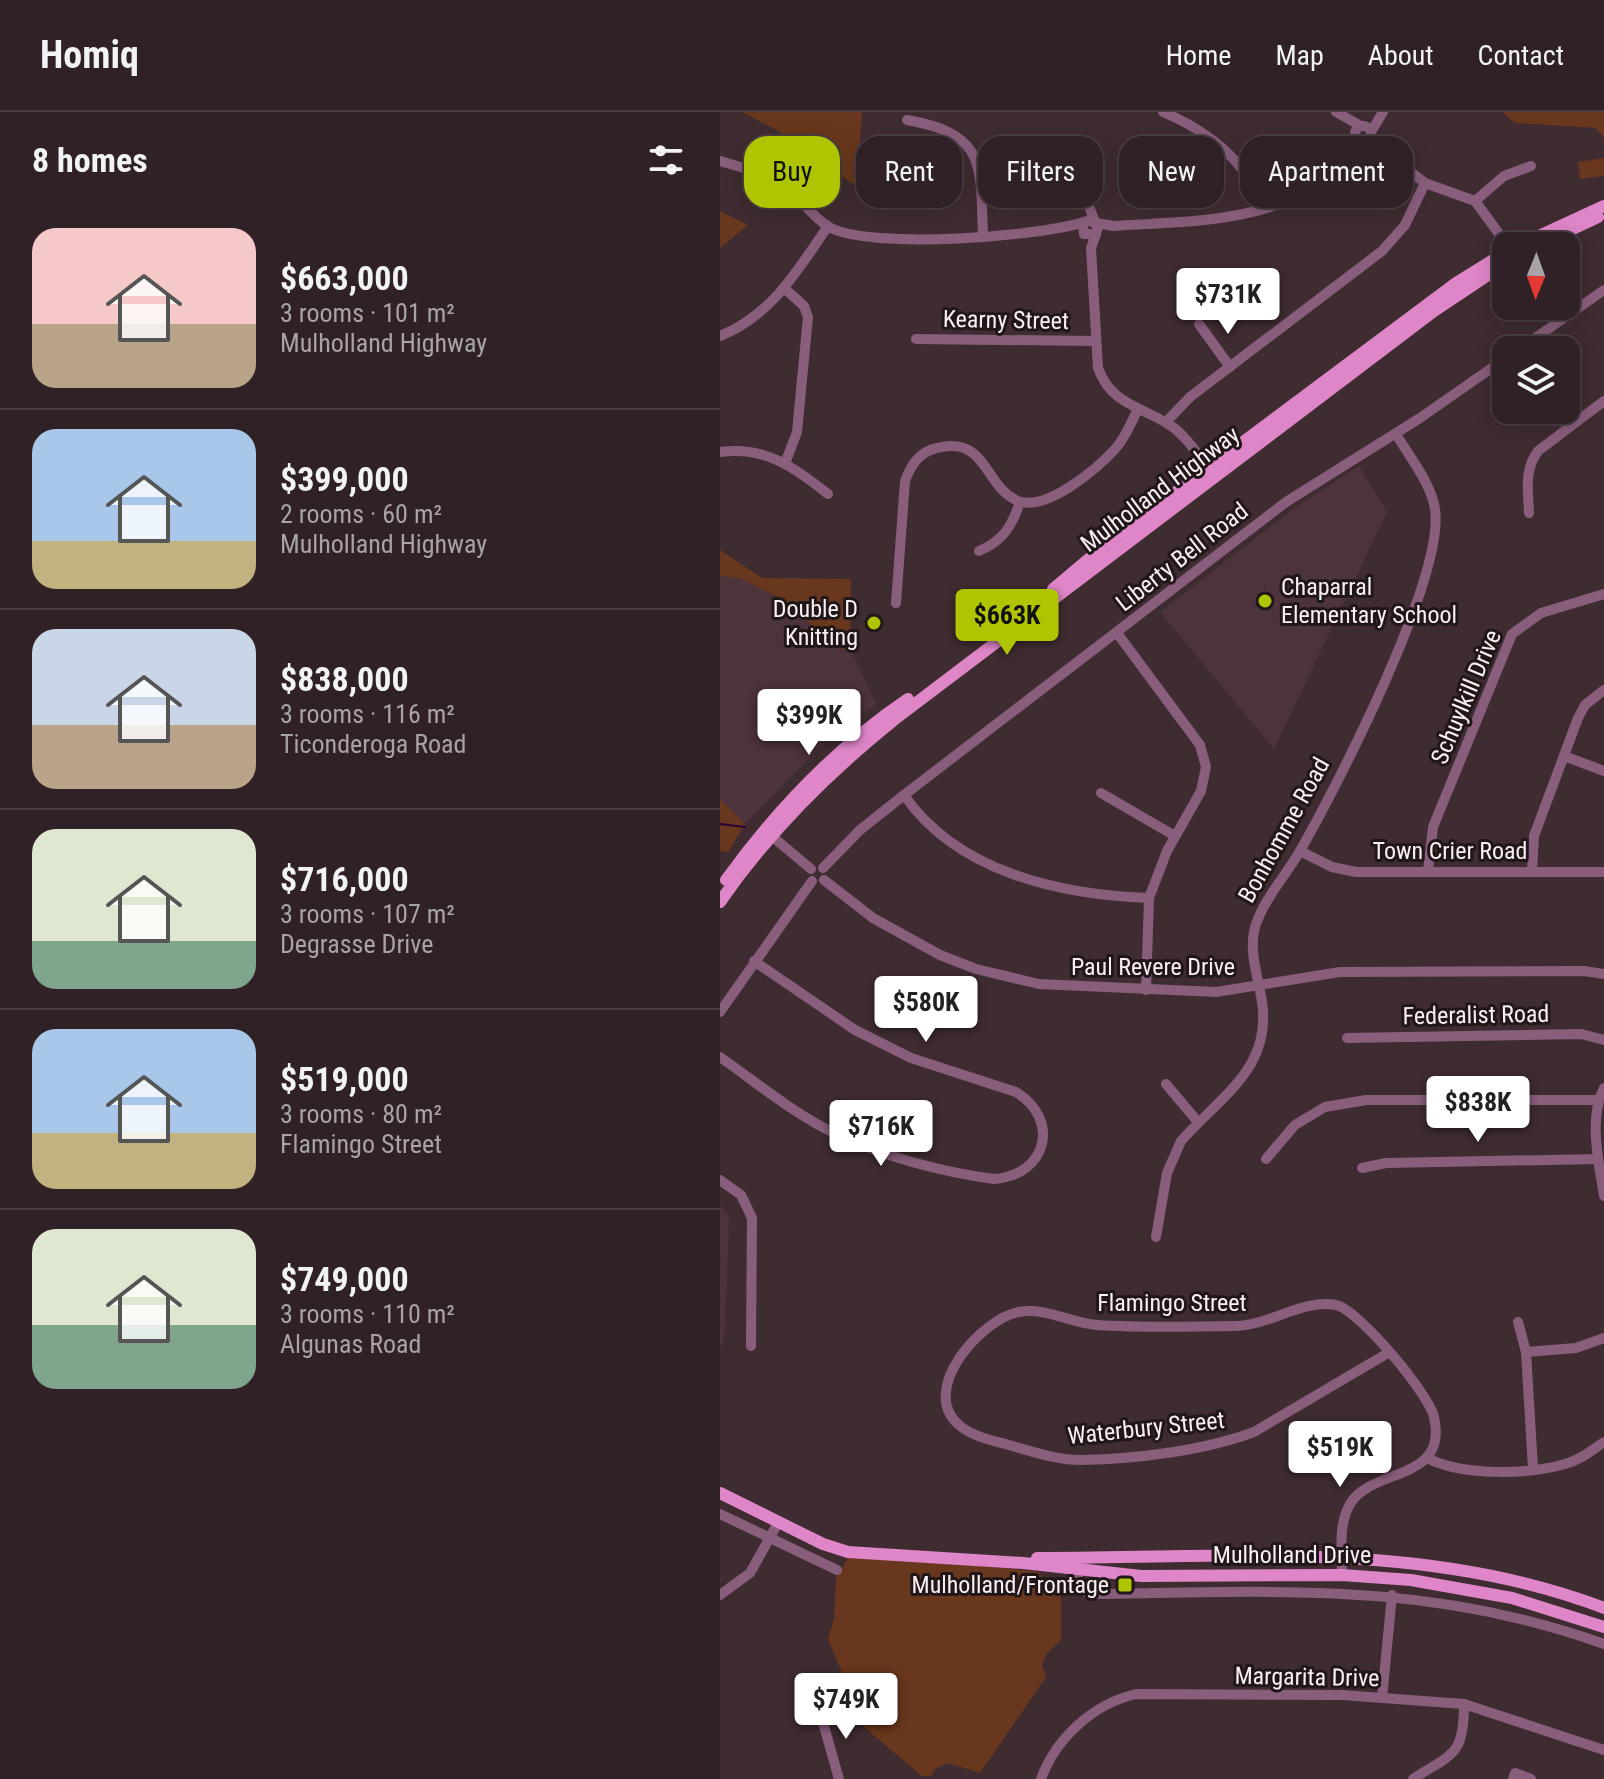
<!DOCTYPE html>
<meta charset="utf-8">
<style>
:root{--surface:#2f2125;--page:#3b2e32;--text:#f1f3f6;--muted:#a7a3a7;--line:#4a3e42;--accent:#b0c501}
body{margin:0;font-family:"Roboto Condensed",sans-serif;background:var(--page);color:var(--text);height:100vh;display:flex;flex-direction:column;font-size:30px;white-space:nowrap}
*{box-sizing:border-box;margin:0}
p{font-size:26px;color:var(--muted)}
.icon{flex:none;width:44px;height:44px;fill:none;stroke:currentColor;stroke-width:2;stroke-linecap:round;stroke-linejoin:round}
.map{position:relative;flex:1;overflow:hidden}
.side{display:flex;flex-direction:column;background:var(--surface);width:720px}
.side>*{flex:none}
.hud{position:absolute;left:24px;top:24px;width:740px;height:72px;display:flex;gap:16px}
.needle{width:52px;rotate:181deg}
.tools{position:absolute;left:772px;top:120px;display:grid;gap:16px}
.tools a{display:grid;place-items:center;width:88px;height:88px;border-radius:16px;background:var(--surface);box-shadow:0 4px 20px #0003,0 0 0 2px var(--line);font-size:40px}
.price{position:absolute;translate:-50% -68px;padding:0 18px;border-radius:8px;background:#fff;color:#222;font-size:26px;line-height:52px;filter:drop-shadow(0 2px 4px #0008)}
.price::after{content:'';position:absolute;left:50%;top:48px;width:24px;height:18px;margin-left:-12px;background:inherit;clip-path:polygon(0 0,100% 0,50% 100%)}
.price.on{background:var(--accent);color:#111}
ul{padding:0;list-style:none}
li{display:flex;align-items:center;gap:24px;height:200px;padding:0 32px}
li+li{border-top:2px solid var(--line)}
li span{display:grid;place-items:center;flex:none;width:224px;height:160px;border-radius:24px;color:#555}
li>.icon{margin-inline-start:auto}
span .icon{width:96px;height:96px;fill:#fffc;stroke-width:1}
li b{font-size:34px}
h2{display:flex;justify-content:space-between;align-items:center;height:96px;padding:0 32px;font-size:34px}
.tag{padding:0 28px;border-radius:24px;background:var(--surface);box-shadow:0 4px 20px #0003,0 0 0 2px var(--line);font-size:28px;line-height:72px}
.tag.on{background:var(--accent);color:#111}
header{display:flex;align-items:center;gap:48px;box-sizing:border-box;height:112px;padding:0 40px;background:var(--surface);border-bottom:2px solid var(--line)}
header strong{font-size:38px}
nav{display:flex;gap:44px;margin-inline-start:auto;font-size:28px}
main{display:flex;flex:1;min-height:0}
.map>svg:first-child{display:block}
.built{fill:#4d333b}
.green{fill:#69371d}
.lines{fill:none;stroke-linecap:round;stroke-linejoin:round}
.stream{stroke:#280237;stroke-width:2}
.minor{stroke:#895e7d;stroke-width:10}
.major{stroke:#df86c8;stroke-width:12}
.poi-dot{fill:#b0c501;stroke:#201719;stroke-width:3}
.labels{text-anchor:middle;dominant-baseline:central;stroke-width:6;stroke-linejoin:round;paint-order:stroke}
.street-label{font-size:24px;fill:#fceff3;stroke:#201719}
.poi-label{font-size:24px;fill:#fceff3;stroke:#201719;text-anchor:end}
</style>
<header>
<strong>Homiq</strong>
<nav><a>Home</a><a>Map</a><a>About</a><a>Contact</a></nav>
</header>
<main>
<section class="side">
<h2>8 homes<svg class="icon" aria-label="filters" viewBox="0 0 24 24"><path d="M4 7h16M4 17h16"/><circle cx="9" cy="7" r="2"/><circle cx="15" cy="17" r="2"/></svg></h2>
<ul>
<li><span style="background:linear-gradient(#f6c9c9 60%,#b9a48a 0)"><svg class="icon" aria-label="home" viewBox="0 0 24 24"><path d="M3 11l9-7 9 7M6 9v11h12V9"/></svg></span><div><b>$663,000</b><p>3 rooms · 101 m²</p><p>Mulholland Highway</p></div></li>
<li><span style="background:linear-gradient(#a9c7e8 70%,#c2b280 0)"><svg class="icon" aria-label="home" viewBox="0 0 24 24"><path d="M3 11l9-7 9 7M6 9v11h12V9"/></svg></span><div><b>$399,000</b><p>2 rooms · 60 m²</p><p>Mulholland Highway</p></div></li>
<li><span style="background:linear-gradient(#c9d6e8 60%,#b9a48a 0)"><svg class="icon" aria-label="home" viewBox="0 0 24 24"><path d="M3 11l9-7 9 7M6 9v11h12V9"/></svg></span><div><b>$838,000</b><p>3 rooms · 116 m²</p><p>Ticonderoga Road</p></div></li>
<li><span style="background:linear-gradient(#dfe7d0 70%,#7fa58c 0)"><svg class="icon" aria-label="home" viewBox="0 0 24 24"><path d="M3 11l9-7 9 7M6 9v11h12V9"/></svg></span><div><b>$716,000</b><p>3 rooms · 107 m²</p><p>Degrasse Drive</p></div></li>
<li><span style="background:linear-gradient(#a9c7e8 65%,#c2b280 0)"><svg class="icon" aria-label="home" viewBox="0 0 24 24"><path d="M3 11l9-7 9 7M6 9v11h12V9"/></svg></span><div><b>$519,000</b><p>3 rooms · 80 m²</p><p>Flamingo Street</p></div></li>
<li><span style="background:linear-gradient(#dfe7d0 60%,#7fa58c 0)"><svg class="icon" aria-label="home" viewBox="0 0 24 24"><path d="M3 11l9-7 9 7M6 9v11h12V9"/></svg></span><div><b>$749,000</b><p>3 rooms · 110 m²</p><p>Algunas Road</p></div></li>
</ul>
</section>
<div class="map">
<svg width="884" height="1667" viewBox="0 0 884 1667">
<rect width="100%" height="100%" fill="#3f2c31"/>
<g class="built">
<polygon points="639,354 667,400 554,637 440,500 576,395"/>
<polygon points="0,464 22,467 81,497 102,532 132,540 156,592 111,625 25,712 0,687"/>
<polygon points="0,1094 9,1103 5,1219 0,1237"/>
</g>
<g class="green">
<polygon points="22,0 142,0 137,75 58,19"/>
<polygon points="782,0 884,0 884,26 876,16 795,11"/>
<polygon points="884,46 884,64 860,67 858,50"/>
<polygon points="0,99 28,113 0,136"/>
<polygon points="0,438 42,466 131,467 130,539 102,532 81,497 22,467 0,464"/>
<polygon points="0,687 25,712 8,740 0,739"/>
<polygon points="129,1444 306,1458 318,1460 341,1482 341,1528 326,1542 322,1553 326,1565 260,1661 228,1651 215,1657 211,1664 202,1664 145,1616 108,1527 114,1506 116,1466"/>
</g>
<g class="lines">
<polyline class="stream" points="0,712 25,715"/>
<g class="minor">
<path d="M443,0C492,21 522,47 546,96"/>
<polyline points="616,0 641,14"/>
<path d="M187,8C267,22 260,53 263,123"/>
<circle cx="643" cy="22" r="8"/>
<polyline points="651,20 663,0"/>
<polyline points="645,30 660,36 705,71 755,89 788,134"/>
<path d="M0,49C23,56 50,62 68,77C82,88 93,106 109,115C149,138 326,125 370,108L378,114L376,122H364L363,112"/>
<polyline points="363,79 375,110"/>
<polyline points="755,89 784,64 811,54"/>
<path d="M376,111L394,114C475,108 595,114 635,24"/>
<path d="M376,122L371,136L378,256C391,291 416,293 445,310C465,321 479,344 492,362"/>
<polyline points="64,176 84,194 88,205 77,320 66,349"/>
<polyline points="479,212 510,255"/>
<path d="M0,224C52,203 77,159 108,114"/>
<polyline points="196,227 375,229"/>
<polyline points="798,238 884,178"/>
<polyline points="446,310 470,285 662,139 685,113 705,71"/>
<path d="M0,340C46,334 73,355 108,382"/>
<path d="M809,401C808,378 804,358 818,339L884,289"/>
<path d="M259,439C283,429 292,414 300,390"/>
<path d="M176,491L185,369C191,353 199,340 217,336C267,323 264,375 298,389C326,400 377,357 396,336C405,326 411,311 417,299"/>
<polyline points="397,521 480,633 486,655 481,679 447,739 429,786 426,878"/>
<polyline points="844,644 884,659"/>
<polyline points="381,681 455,724"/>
<path d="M184,683C237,760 340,783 429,786"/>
<polyline points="48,721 91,757"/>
<polyline points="580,739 612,755 636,760 884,760"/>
<polyline points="103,756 140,718 184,683 566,390 700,306 786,246"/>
<polyline points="708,759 713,715 792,522 821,501 884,482"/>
<polyline points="812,759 814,724 858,606 865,593 884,578"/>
<polyline points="104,768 153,806 220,843 256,857 319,872 496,880 620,860 864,859 884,862"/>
<polyline points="0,900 92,769"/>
<polyline points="627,926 861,922 884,928"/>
<path d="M0,945C37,971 73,1001 114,1021C162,1044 221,1060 274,1067C327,1063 341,1008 296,980L191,946L135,918L34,849"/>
<polyline points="446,972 478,1010"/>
<path d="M884,976C868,1006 879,1051 884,1084"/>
<polyline points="546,1047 575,1013 605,995 646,988 877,988"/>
<polyline points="642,1056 666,1051 878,1047"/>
<polyline points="0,1068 21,1083 32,1106 31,1234"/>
<path d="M436,1125L447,1061L461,1029C503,982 555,954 541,884C537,861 528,836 536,812C545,786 566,763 580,739C617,674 725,465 715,397C711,371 689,344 676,322"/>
<polyline points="798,1210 806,1240 813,1356"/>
<polyline points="806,1240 856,1236 884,1226"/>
<path d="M707,1346C742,1364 807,1363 845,1352C860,1348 871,1339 884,1330"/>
<polyline points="0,1402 117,1458"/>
<path d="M357,1449L358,1475L369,1482C553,1480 706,1468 884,1532"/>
<path d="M622,1463C622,1440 618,1413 630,1392C652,1355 729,1370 714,1305C709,1282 639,1198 616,1193C583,1187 550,1213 516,1214C471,1215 422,1216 377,1213C351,1211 325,1195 299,1200C261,1207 198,1278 239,1313C254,1326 277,1329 296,1335C317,1341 338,1348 361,1348C415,1347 483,1339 534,1320L668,1241"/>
<polyline points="0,1483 30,1461 58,1411"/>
<polyline points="662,1586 672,1483"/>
<polyline points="100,1600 119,1667"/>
<path d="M321,1667C336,1626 373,1592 416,1582L622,1583L744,1592L884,1638"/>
<path d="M693,1667C733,1641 744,1644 744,1592"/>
<polyline points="793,1667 795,1661 811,1667"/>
</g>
<g class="major">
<polyline points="797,134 884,94"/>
<polyline points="816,134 878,105"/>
<polyline points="333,477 383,435 736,171 786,140"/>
<path d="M6,768C56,699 117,635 188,587"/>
<path d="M0,790C49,719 109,660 175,607L714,199L786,151"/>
<polyline points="0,1381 103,1432 128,1440 303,1451 421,1464 622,1463 691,1468 792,1486 884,1515"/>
<path d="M317,1446C506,1446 704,1427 884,1496"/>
</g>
</g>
<g class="poi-dot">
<circle cx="545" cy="489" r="8"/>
<circle cx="154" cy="511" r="8"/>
<rect x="397" y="1465" width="16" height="16" rx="4"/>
</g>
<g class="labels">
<g class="street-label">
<text transform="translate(286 208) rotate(1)">Kearny Street</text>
<text transform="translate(440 377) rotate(-37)">Mulholland Highway</text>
<text transform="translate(462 445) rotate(-38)">Liberty Bell Road</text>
<text transform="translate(746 585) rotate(-67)">Schuylkill Drive</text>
<text transform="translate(564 718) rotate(-61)">Bonhomme Road</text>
<text x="730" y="739">Town Crier Road</text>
<text x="433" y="855">Paul Revere Drive</text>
<text transform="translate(756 903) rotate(-1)">Federalist Road</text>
<text x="452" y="1191">Flamingo Street</text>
<text transform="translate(426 1316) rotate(-6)">Waterbury Street</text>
<text x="572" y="1443">Mulholland Drive</text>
<text transform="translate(587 1565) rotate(1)">Margarita Drive</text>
</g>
<g class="poi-label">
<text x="561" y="475" text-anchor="start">Chaparral<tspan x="561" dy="28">Elementary School</tspan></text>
<text x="138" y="497">Double D<tspan x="138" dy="28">Knitting</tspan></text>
<text x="389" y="1473">Mulholland/Frontage</text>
</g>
</g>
</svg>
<div class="tools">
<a><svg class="needle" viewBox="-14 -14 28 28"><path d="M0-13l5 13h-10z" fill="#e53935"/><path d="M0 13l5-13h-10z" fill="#a7a3a7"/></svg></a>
<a><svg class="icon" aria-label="layers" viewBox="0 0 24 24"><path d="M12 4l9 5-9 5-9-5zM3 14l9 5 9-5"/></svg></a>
</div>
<b class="price" style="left:508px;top:224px">$731K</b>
<b class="price on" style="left:287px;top:545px">$663K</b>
<b class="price" style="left:89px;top:645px">$399K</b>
<b class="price" style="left:206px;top:932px">$580K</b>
<b class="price" style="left:758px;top:1032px">$838K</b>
<b class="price" style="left:161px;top:1056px">$716K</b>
<b class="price" style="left:620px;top:1377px">$519K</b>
<b class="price" style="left:126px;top:1629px">$749K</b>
<div class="hud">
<a class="tag on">Buy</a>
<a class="tag">Rent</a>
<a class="tag">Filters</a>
<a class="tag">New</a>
<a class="tag">Apartment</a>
</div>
</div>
</main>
